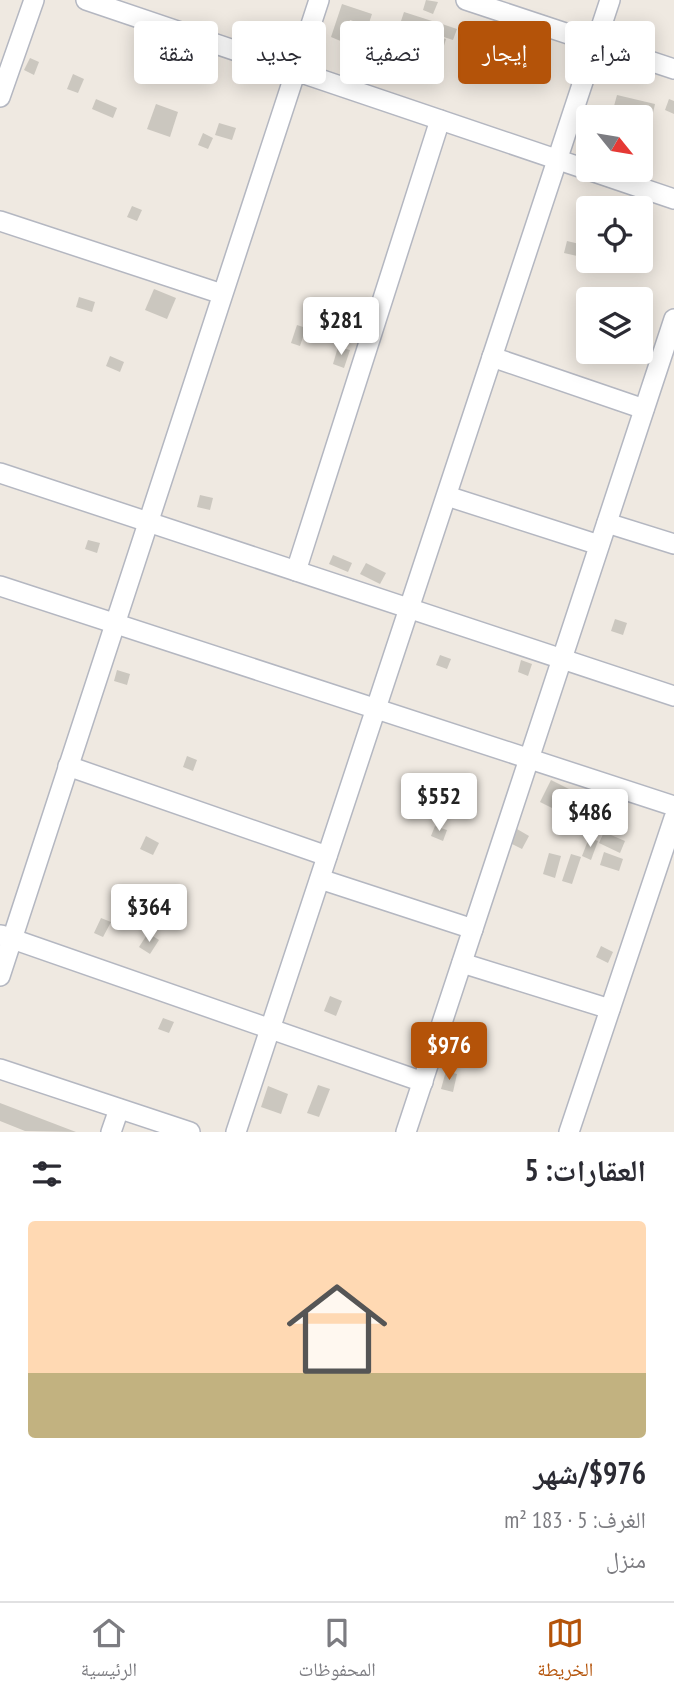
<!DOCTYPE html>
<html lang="ar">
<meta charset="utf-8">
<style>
:root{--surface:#fff;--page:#f7f7f7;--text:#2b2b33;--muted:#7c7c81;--line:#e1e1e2;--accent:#b45309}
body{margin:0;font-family:"PT Sans Narrow","Noto Naskh Arabic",sans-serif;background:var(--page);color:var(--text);direction:rtl;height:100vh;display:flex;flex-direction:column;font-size:26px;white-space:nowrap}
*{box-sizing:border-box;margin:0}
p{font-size:23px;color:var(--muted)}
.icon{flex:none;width:38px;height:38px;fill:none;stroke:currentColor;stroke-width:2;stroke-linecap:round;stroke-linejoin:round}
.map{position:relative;height:1132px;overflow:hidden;direction:ltr}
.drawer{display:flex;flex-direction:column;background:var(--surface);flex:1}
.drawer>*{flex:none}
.guide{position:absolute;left:21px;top:21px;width:634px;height:63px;direction:rtl;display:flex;gap:14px}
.needle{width:46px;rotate:120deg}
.fabs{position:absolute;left:576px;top:105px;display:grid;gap:14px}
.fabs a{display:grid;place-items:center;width:77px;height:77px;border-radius:7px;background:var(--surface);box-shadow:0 4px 18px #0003;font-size:35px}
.price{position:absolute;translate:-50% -60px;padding:0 16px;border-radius:7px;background:#fff;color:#222;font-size:23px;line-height:46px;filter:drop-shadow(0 2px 4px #0008)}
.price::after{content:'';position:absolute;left:50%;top:42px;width:21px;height:16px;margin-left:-10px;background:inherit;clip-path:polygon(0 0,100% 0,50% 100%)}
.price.current{background:var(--accent);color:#fff}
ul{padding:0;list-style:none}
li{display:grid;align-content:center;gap:14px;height:371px;padding:0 28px}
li+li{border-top:2px solid var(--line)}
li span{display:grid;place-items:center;height:217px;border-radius:7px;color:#555}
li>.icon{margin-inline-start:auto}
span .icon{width:126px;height:126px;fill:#fffc;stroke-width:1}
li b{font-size:30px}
h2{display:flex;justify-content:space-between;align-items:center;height:84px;padding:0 28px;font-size:30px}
.chip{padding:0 24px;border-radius:7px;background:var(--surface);box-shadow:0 4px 18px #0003;font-size:24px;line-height:63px}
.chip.current{background:var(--accent);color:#fff}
.tabs{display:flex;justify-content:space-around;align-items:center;height:98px;border-top:2px solid var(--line);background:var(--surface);font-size:19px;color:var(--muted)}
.tabs a{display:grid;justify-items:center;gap:4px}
.tabs .current{color:var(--accent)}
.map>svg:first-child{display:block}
.building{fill:#cbc7bf}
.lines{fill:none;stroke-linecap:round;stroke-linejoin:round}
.street-casing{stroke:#b4b7c1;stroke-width:22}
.street{stroke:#fff;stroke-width:19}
</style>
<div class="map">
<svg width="674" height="1132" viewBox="0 0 674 1132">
<rect width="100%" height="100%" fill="#efe9e1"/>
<g class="building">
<polygon points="426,0 438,2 433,14 423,10"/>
<polygon points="342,4 372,14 368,26 350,20 343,42 331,37"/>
<polygon points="404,12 432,21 429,33 400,24"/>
<polygon points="439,23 457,29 453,40 435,34"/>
<polygon points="482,27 504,33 498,55 476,49"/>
<polygon points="429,34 446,39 443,49 426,44"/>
<polygon points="30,58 39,62 34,75 24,70"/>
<polygon points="73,74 84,79 78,93 67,89"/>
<polygon points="617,95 655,104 652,118 632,112 634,117 611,117"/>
<polygon points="96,99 117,108 113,118 92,109"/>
<polygon points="669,99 674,101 674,114 665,110"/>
<polygon points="156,104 178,112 170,137 147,129"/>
<polygon points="640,116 652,121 645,138 640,136"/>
<polygon points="219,123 236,128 232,140 215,135"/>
<polygon points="203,133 213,138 208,149 198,145"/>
<polygon points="132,206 142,210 137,221 127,217"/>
<polygon points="567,241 588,246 586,258 564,253"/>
<polygon points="154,289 176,298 167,319 145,310"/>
<polygon points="79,297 95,302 92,312 76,307"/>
<polygon points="297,325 306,328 300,346 291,343"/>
<polygon points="338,347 350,350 344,368 333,364"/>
<polygon points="110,356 124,362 120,372 106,366"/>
<polygon points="200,495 213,498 210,510 197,507"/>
<polygon points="88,540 100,543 97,553 85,549"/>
<polygon points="333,555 352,563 348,572 329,564"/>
<polygon points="366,563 386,573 380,584 360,574"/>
<polygon points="615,619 627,623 623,635 611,631"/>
<polygon points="440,655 451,659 447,669 436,665"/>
<polygon points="521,660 532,664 528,676 518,672"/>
<polygon points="117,670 130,674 127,685 114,681"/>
<polygon points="187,756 197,760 193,771 183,767"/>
<polygon points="433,774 445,779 439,796 427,792"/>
<polygon points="551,780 571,790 560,812 540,802"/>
<polygon points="447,797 468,805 463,818 442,810"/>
<polygon points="435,826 447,830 443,841 431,836"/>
<polygon points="517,829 529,836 522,849 510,843"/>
<polygon points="604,832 625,841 620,853 599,843"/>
<polygon points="146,836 159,843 153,855 140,849"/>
<polygon points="589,838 598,841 591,860 582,856"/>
<polygon points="604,852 623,859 619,871 600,865"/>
<polygon points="549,853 561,856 555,878 543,874"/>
<polygon points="571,854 581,857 572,884 562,881"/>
<polygon points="101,918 111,922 103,937 94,933"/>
<polygon points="148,933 159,940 150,954 139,947"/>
<polygon points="601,946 613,952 608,963 596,957"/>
<polygon points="330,996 342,1001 336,1016 324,1011"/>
<polygon points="163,1018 174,1022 169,1033 158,1029"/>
<polygon points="446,1071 457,1074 453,1092 441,1089"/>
<polygon points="318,1085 330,1089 319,1117 307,1113"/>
<polygon points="268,1086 288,1094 281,1114 261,1107"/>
<polygon points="0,1103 76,1132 25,1131 0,1121"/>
</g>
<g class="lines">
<defs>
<g id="street">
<polyline points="86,0 674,199"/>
<polyline points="466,0 674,69"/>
<polyline points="0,97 34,0"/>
<polyline points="0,221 222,294"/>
<polyline points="492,357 644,409"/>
<polyline points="0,473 674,696"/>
<polyline points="447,496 599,545"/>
<polyline points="607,523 674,544"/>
<polyline points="296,571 440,120"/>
<polyline points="0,586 674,806"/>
<polyline points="68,766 327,856"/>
<polyline points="320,879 473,929"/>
<polyline points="1,935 423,1082"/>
<polyline points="462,963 610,1009"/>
<polyline points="0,976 319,0"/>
<polyline points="0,1069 190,1132"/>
<polyline points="111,1132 119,1109"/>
<polyline points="236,1132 610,0"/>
<polyline points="406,1132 674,319"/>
<polyline points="569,1132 674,818"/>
</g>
</defs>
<use href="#street" class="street-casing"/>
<use href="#street" class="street"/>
</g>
</svg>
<div class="fabs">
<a><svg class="needle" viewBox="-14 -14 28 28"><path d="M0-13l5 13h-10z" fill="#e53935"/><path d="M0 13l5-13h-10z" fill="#7c7c81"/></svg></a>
<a><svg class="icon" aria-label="locate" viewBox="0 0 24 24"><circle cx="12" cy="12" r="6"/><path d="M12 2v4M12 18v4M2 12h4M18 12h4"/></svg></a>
<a><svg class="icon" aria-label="layers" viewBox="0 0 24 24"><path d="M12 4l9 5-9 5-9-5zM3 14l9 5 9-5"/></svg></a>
</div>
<b class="price" style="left:341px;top:357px">$281</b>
<b class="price" style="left:439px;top:833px">$552</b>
<b class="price" style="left:590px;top:849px">$486</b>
<b class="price" style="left:149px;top:944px">$364</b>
<b class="price current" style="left:449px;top:1082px">$976</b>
<div class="guide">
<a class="chip">شراء</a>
<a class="chip current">إيجار</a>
<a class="chip">تصفية</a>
<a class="chip">جديد</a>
<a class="chip">شقة</a>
</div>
</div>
<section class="drawer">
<h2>العقارات: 5<svg class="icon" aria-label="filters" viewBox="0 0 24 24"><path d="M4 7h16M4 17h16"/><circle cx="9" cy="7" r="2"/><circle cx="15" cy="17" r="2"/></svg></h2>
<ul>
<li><span style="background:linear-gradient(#ffd9b3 70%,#c2b280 0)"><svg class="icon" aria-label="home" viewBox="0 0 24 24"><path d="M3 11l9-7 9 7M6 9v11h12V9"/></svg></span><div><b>$976/شهر</b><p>الغرف: 5 · 183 m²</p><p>منزل</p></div></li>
</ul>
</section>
<nav class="tabs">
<a class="current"><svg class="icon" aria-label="map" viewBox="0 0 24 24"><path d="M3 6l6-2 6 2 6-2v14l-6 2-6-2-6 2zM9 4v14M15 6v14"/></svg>الخريطة</a>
<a><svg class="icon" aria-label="saved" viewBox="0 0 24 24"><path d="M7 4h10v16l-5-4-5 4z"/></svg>المحفوظات</a>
<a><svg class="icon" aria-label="home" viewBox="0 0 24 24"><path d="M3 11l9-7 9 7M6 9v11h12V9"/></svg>الرئيسية</a>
</nav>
